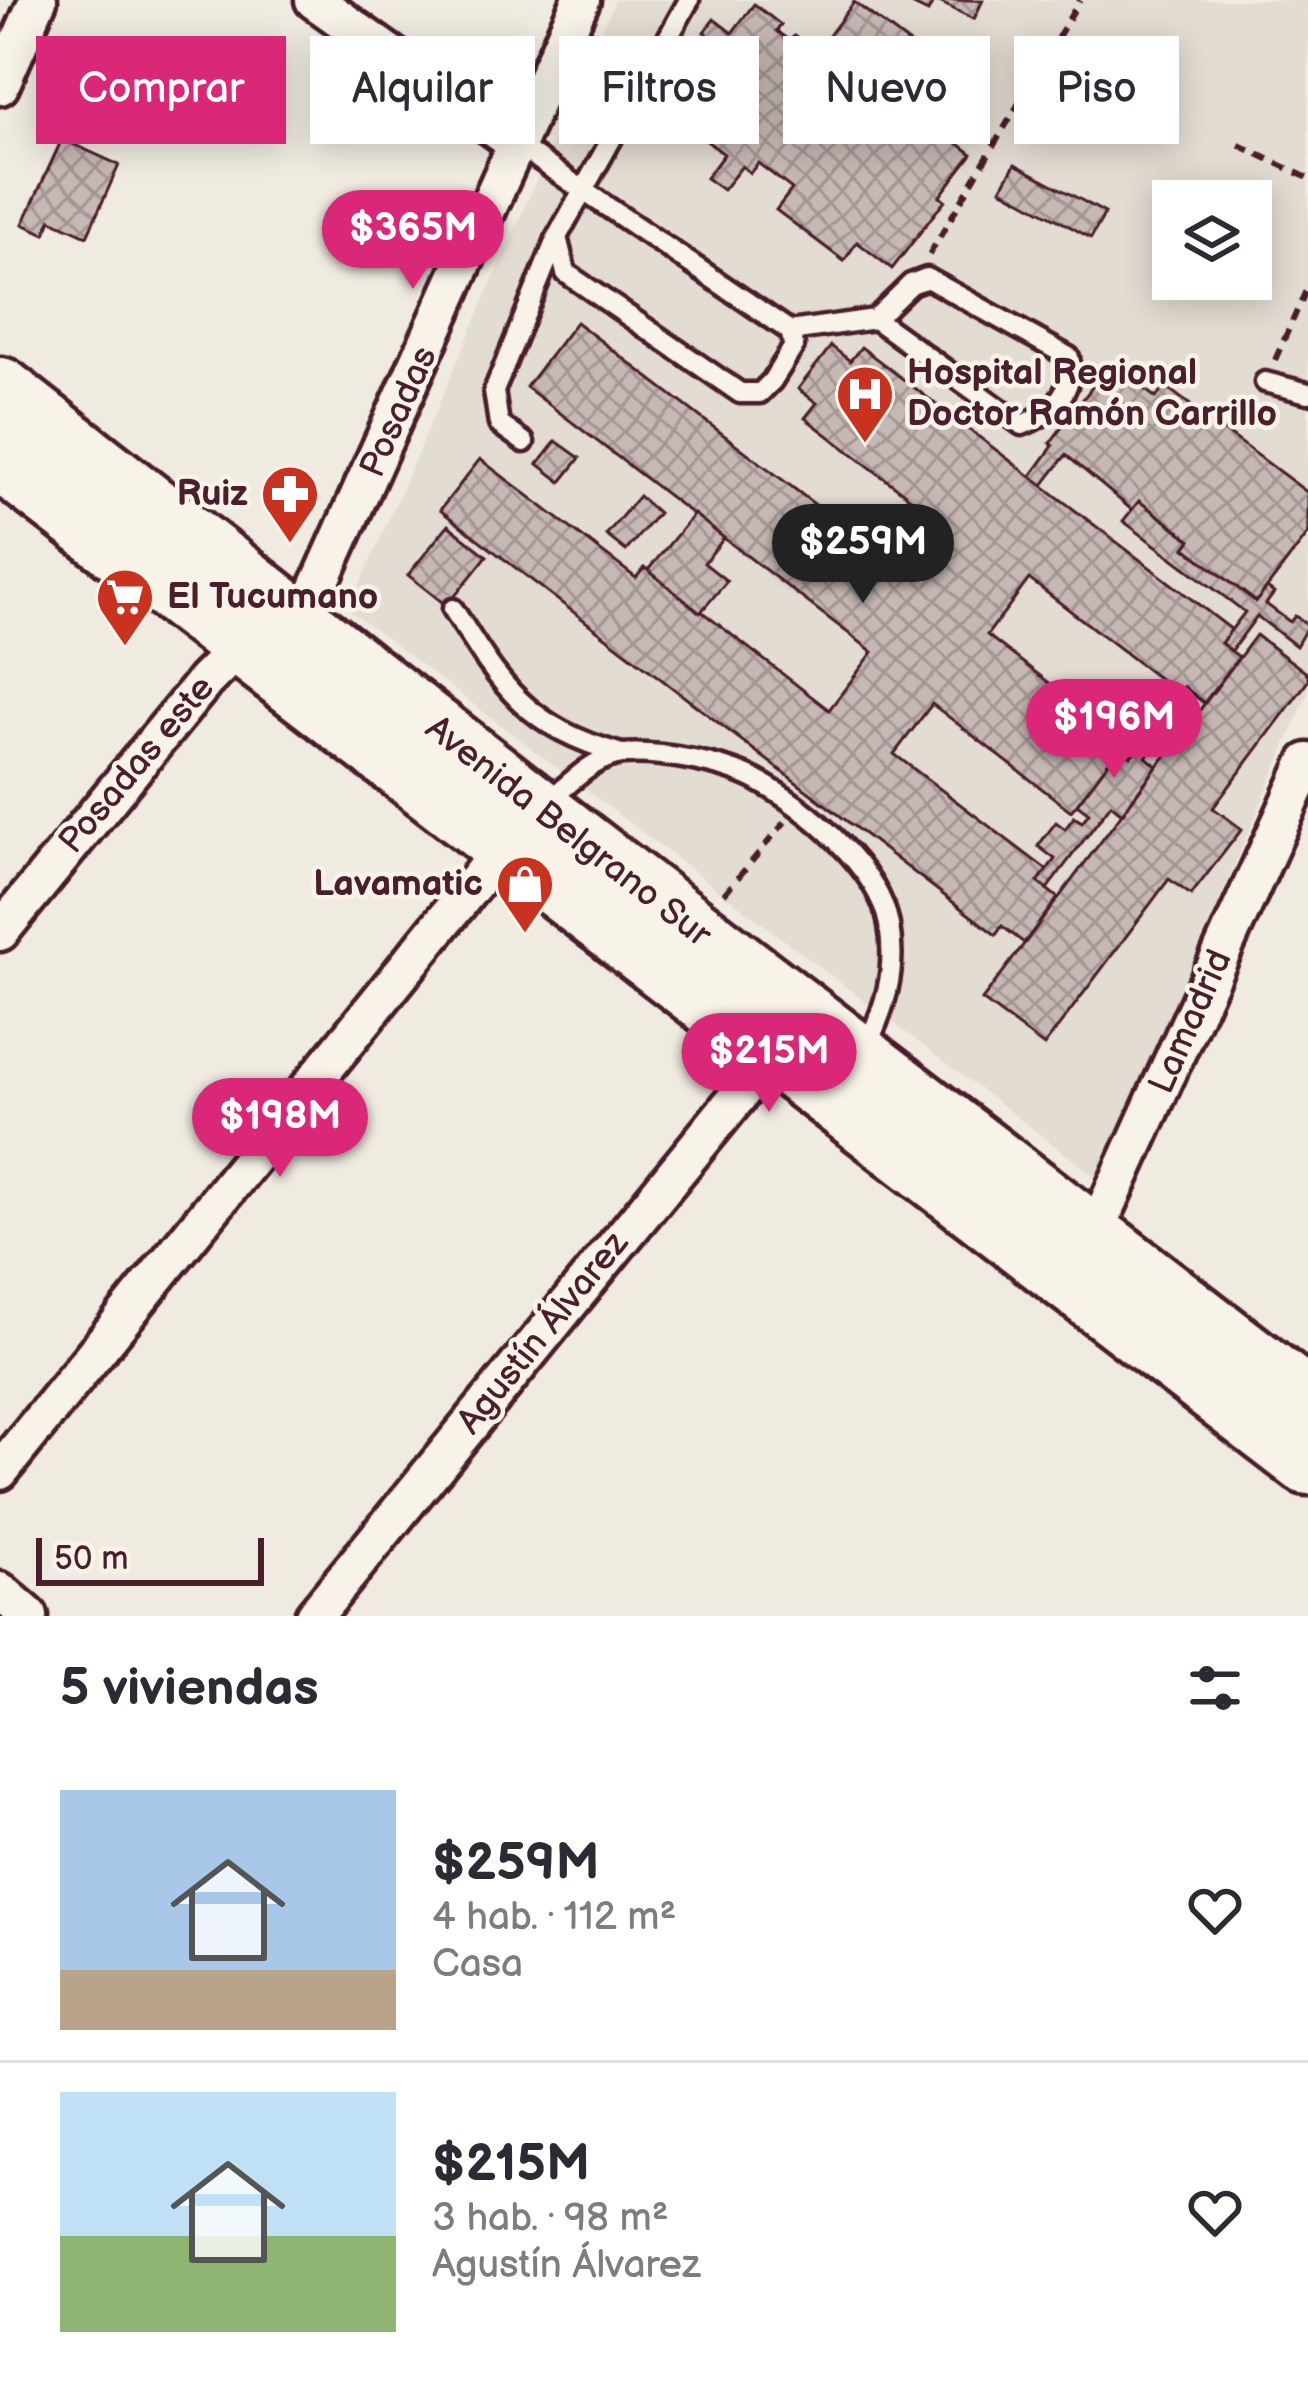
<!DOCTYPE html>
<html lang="es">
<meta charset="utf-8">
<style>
:root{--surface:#fff;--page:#f7f7f7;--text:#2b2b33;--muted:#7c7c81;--line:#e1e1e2;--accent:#db2777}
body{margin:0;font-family:"Balsamiq Sans",sans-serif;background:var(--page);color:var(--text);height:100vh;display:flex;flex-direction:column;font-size:45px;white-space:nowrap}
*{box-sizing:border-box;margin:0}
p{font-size:39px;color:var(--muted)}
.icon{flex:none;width:66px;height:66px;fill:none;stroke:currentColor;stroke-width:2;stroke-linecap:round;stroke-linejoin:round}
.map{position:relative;height:1616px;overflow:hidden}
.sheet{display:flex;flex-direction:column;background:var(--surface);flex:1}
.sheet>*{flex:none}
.top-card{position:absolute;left:36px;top:36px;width:1236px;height:108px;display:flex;gap:24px}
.buttons{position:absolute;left:1152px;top:180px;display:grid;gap:24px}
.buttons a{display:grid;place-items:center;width:120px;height:120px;border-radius:0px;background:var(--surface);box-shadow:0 6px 30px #0003;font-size:60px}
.scale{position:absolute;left:36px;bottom:30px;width:228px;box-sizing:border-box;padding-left:12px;border:6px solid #4a1f2b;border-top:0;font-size:33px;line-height:42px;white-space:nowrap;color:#4a1f2b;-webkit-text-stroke:9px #f7f3e8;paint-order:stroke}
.price{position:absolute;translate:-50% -102px;padding:0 27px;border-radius:42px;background:var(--accent);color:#fff;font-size:39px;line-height:78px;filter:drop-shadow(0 3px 6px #0008)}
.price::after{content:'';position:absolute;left:50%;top:72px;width:36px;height:27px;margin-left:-18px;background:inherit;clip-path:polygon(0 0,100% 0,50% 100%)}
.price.selected{background:#222;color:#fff}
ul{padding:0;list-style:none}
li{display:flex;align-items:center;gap:36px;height:300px;padding:0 60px}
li+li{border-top:3px solid var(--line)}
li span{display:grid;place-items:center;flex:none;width:336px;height:240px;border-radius:0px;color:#555}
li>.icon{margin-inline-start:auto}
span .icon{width:144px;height:144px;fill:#fffc;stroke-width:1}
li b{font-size:51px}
h2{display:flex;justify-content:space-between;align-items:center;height:144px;padding:0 60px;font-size:51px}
.pill{padding:0 42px;border-radius:0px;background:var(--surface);box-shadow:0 6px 30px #0003;font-size:42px;line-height:108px}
.pill.selected{background:var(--accent);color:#fff}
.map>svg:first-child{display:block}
.built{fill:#e3dcd2;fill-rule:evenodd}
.building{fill:url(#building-cross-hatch);stroke:#4a1f2b;stroke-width:3}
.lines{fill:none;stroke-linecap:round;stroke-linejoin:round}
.lane-casing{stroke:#4a1f2b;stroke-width:27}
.street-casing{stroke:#4a1f2b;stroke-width:45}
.highway-casing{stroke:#4a1f2b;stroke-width:75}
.path{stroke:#4a1f2b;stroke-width:6;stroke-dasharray:12 9;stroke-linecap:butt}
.lane{stroke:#f7f3e8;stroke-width:18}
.street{stroke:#f7f3e8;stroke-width:36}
.highway{stroke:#f7f3e8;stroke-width:66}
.labels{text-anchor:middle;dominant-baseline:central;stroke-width:9;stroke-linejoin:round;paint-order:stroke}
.poi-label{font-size:36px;font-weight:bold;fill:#4a1f2b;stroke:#f7f3e8;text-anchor:start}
.street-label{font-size:36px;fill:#4a1f2b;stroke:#f7f3e8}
</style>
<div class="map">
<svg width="1308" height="1616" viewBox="0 0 1308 1616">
<defs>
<pattern id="building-cross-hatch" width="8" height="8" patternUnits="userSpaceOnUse" patternTransform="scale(3)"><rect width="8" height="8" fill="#c6b8b3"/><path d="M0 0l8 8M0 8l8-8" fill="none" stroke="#a39592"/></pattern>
</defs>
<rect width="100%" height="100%" fill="#f0ebe0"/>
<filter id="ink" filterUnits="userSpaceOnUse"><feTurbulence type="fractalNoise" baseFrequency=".00833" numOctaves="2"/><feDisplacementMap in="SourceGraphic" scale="24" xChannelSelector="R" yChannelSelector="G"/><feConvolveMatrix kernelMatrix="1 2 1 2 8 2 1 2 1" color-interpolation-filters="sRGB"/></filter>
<g filter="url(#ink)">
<path class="built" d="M615,0H1308V693L1100,1180L349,610ZM1173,201H1251V279H1173Z"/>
<g class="building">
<polygon points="903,0 934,0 928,12"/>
<polygon points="935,0 983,0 974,19"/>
<polygon points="854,2 985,100 960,132 933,112 929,117 915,107 911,112 906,109 904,112 936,136 940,130 972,154 940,196 945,200 892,269 857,242 844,261 776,210 792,189 758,163 750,173 742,166 723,190 706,178 724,154 688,127 693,121 676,108 723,46 704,32 714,19 732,33 754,4 781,25 776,31 790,41 794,36 837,68 813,100 835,116 864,77 822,45"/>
<polygon points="62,139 119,165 87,236 51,220 45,234 23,224"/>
<polygon points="1015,164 1105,213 1091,238 1001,189"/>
<polygon points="576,322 911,578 925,560 895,537 906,523 936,546 950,528 805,418 817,403 798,389 831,346 850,361 861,347 1232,630 1221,643 1239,657 1204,703 1184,687 1179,694 1029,579 987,635 1125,741 1077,804 1071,811 932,704 894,754 1047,870 1038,882 1058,898 1024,943 1002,926 996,935 440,510 480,459 636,578 644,568 648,570 829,710 873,652 526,387"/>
<polygon points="1110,363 1156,398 1165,386 1308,493 1308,534 1256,602 1185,548 1191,540 1139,501 1132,510 1066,455 1043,485 1031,476 1053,446 1050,443"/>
<polygon points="556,441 580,458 561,482 538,464"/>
<polygon points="639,496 658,513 626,551 606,535"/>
<polygon points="1139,501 1191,540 1185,548 1256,602 1267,588 1274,593 1266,604 1290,622 1295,616 1308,625 1296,646 1257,616 1231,651 1221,643 1245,612 1123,521"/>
<polygon points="694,514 724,538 704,563 727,581 700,613 648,570"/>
<polygon points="448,525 487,556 447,606 408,575"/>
<polygon points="1256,635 1308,674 1308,681 1213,808 1242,829 1191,895 1169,879 1044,1046 982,1000"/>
<polygon points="1184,687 1193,694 1146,757 1157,766 1122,813 1111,804 1047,889 1038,882 1055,859 1038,846 1056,822 1065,829 1074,817 1082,822 1089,813 1077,804 1120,747 1131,756 1142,741 1127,730 1157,689 1174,702"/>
</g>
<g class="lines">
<defs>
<g id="lane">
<polyline points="518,145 581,189 790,331 794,346 772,381 760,393 740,393 566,273 557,237 689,0"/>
<path d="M790,331L875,319L911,284L927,278L1069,357C1075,391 1053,413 1022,425L875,319"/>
<polyline points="1265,382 1308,393"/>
<polyline points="524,442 499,424 494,391 557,237"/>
<path d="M453,609C503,689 526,726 621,754"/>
<path d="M546,802C570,785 591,758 622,754C660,751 723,763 756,780C806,807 879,868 889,925C897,971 885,1009 865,1049"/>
</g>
<g id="street">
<polyline points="314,0 518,145"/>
<polyline points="0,86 38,0"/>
<polyline points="0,932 205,681 243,643 291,617 315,594 581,0"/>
<polyline points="1087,1250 1308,762"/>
<polyline points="0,1471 505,845"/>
<polyline points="0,1591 29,1616"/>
<polyline points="314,1616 774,1052"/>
</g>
<g id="highway">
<polyline points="0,391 535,810 1308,1404"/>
<polyline points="0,456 1308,1461"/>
</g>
</defs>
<use href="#lane" class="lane-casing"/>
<use href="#street" class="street-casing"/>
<use href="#highway" class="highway-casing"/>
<g class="path">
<polyline points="1052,51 1174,105"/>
<polyline points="1239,145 1308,178"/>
<polyline points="929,255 1080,0"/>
<polyline points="1275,360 1308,286"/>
<polyline points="724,894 785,822"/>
</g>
<use href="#lane" class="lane"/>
<use href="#street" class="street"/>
<use href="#highway" class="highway"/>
</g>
</g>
<defs>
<symbol id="hospital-pin" viewBox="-11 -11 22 30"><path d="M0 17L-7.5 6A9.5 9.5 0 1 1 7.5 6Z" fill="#c8321e" stroke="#f7f3e8"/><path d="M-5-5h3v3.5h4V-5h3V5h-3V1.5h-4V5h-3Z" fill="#fff"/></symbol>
<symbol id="pharmacy-pin" viewBox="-11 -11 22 30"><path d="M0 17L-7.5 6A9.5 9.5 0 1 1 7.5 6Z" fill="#c8321e" stroke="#f7f3e8"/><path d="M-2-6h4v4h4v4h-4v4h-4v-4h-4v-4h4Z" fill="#fff"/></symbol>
<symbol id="supermarket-pin" viewBox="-11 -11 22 30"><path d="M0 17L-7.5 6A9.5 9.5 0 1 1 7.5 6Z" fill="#c8321e" stroke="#f7f3e8"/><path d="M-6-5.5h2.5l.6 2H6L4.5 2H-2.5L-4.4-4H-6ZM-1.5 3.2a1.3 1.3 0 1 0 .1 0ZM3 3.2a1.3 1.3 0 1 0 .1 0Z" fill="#fff"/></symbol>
<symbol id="shop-pin" viewBox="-11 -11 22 30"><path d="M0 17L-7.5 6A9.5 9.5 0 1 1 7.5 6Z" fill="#c8321e" stroke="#f7f3e8"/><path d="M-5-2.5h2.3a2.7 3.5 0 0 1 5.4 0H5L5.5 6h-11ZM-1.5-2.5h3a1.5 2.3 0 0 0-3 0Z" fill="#fff"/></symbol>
</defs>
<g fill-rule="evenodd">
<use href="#hospital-pin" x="832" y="361" width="66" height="90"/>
<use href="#pharmacy-pin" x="257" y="461" width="66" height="90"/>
<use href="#supermarket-pin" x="92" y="564" width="66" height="90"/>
<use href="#shop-pin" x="492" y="851" width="66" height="90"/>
</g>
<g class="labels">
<g class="poi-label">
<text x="907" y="373">Hospital Regional<tspan x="907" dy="41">Doctor Ramón Carrillo</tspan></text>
<text x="248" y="494" text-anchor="end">Ruiz</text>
<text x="167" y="597">El Tucumano</text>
<text x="483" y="884" text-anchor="end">Lavamatic</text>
</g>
<g class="street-label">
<text transform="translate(399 412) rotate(-66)">Posadas</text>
<text transform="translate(137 765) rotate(-50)">Posadas este</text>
<text transform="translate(568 832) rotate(38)">Avenida Belgrano Sur</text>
<text transform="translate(1191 1022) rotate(-66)">Lamadrid</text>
<text transform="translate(543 1333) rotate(-51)">Agustín Álvarez</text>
</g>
</g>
</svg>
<div class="buttons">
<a><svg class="icon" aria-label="layers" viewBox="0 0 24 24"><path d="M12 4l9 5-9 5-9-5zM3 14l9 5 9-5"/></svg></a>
</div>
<div class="scale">50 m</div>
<b class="price" style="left:413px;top:292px">$365M</b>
<b class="price selected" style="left:863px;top:606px">$259M</b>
<b class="price" style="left:1114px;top:781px">$196M</b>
<b class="price" style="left:769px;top:1115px">$215M</b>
<b class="price" style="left:280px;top:1180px">$198M</b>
<div class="top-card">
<a class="pill selected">Comprar</a>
<a class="pill">Alquilar</a>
<a class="pill">Filtros</a>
<a class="pill">Nuevo</a>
<a class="pill">Piso</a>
</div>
</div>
<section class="sheet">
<h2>5 viviendas<svg class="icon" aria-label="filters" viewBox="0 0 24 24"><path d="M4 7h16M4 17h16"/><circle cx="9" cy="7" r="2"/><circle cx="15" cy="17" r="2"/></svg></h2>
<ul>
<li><span style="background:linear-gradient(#a9c7e8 75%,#b9a48a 0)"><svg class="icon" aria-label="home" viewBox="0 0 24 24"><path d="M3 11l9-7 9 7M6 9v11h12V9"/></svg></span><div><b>$259M</b><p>4 hab. · 112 m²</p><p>Casa</p></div><svg class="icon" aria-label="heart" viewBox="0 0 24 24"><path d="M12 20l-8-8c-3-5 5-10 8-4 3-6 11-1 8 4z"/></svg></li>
<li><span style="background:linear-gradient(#bfe0f5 60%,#8fb573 0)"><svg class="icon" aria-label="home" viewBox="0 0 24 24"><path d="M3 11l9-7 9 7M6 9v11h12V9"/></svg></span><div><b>$215M</b><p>3 hab. · 98 m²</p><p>Agustín Álvarez</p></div><svg class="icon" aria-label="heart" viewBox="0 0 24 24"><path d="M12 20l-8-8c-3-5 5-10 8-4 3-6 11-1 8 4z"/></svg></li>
</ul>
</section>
